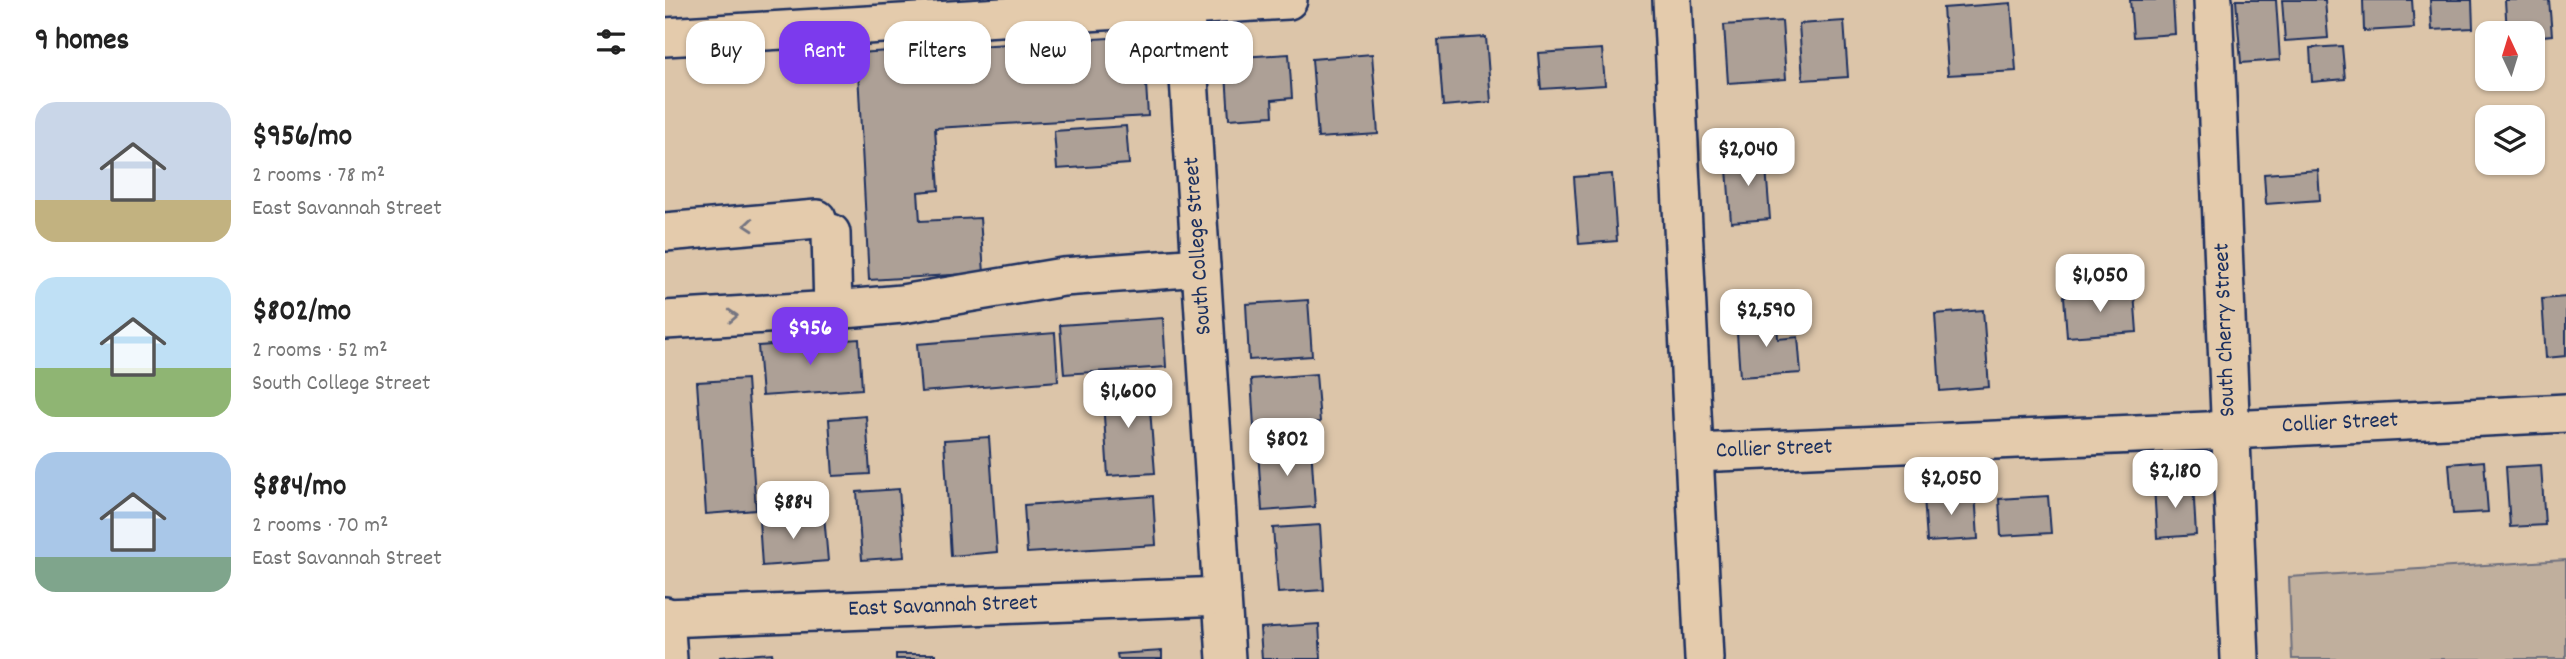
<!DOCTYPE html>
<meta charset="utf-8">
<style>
:root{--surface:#fff;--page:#f6f6f6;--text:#222;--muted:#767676;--accent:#7c3aed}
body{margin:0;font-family:Dekko,sans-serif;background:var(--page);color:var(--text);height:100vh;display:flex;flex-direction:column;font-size:26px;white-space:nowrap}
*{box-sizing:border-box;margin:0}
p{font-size:23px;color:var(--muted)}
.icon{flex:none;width:38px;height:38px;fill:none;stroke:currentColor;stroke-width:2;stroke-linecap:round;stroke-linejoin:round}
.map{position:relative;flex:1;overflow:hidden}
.side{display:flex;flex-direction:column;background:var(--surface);width:665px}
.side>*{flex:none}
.banner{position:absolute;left:21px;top:21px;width:665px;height:63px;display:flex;gap:14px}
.needle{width:46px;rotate:356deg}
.fabs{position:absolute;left:1810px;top:21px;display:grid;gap:14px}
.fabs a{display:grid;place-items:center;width:70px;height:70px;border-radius:14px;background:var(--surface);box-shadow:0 2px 5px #0004;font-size:35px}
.price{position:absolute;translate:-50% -60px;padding:0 16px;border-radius:14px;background:#fff;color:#222;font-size:23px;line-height:46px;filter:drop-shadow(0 2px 4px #0008)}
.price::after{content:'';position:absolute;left:50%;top:42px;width:21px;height:16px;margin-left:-10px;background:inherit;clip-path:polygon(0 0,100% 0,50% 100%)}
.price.active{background:var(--accent);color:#fff}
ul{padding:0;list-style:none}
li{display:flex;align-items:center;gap:21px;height:175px;padding:0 35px}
li span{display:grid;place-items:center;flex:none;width:196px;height:140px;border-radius:21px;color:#555}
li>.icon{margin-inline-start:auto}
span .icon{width:84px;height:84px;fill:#fffc;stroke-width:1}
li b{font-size:30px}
h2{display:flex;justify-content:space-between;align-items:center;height:84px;padding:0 35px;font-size:30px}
.tag{padding:0 24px;border-radius:21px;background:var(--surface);box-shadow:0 2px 5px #0004;font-size:24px;line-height:63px}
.tag.active{background:var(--accent);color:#fff}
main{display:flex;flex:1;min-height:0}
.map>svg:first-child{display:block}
.green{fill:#c0af9d;stroke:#6e6f7e;stroke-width:2}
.building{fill:#ada096;stroke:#1b2f5e;stroke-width:2}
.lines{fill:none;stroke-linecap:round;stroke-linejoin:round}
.minor-casing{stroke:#1b2f5e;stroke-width:42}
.minor{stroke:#e4cbac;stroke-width:37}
.oneway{stroke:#757581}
.labels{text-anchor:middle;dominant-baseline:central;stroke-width:7;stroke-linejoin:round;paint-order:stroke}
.street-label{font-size:23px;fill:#1b2f5e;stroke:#e4cbac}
</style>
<main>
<section class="side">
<h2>9 homes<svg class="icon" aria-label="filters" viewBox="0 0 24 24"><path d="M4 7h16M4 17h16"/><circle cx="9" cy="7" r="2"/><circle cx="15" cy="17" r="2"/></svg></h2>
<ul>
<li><span style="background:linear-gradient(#c9d6e8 70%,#c2b280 0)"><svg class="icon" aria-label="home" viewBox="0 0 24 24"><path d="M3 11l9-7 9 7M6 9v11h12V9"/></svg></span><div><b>$956/mo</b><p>2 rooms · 78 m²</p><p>East Savannah Street</p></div></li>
<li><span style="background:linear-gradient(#bfe0f5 65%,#8fb573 0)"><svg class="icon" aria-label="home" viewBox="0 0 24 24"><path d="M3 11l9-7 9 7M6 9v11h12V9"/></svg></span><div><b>$802/mo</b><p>2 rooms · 52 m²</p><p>South College Street</p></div></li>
<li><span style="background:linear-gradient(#a9c7e8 75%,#7fa58c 0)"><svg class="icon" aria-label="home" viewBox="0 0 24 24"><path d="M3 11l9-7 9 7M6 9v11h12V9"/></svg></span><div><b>$884/mo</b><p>2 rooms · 70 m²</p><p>East Savannah Street</p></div></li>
</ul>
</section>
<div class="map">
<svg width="1901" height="659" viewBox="0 0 1901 659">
<rect width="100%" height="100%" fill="#dcc5a9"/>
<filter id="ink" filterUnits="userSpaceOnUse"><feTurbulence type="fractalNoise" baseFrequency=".0143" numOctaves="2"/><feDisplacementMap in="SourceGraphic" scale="14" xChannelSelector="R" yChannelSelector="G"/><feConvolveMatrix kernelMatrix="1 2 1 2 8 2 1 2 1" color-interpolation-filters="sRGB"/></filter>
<g filter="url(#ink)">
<polygon class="green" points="1901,560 1901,659 1627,659 1624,577"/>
<g class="building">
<polygon points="1465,0 1508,0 1510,34 1468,37"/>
<polygon points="1571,0 1611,0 1615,60 1576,63"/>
<polygon points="1617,0 1660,0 1663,38 1620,41"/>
<polygon points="1698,0 1747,0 1749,28 1699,31"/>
<polygon points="1765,0 1807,0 1808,28 1767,30"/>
<polygon points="1840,0 1884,0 1887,35 1867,37 1867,33 1842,33"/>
<polygon points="1346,3 1351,71 1283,75 1278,8"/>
<polygon points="1117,21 1121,79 1063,83 1059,25"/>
<polygon points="1179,21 1183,77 1138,80 1134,24"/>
<polygon points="478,36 483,116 270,128 274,190 253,192 255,221 315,218 319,273 204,280 192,53"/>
<polygon points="821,37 826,102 778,106 773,40"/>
<polygon points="1677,46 1680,79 1647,82 1645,48"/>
<polygon points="937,49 940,85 876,89 873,53"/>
<polygon points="624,54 627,98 607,100 608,116 564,119 560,58"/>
<polygon points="707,54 713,134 653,138 647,59"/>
<polygon points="461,126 464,164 392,169 389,131"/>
<polygon points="1100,154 1105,219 1066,222 1061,156"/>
<polygon points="1653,170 1655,200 1601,204 1599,174"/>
<polygon points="947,174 952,241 914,244 909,177"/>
<polygon points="1469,292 1472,332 1402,337 1399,296"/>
<polygon points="1901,297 1901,356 1881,358 1877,299"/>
<polygon points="643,300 647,356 584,360 581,304"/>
<polygon points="1318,310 1324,387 1275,391 1270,314"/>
<polygon points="1112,317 1113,339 1133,337 1136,373 1075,377 1071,319"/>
<polygon points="498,318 501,367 399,374 395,325"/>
<polygon points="390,333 393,381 256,392 252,344"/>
<polygon points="194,339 197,389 97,396 93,346"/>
<polygon points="651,374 655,422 589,427 586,379"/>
<polygon points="82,379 91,510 41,514 32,382"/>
<polygon points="483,383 490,473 443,476 437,386"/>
<polygon points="201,416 205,474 168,476 164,419"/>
<polygon points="324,437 332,552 286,556 279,440"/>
<polygon points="646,446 650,507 597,511 593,450"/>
<polygon points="1819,461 1823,512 1788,514 1784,464"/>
<polygon points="1876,465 1880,525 1845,527 1841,467"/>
<polygon points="1528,483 1531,535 1492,538 1489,485"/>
<polygon points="234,489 239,557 197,560 192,492"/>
<polygon points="1310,492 1313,539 1262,542 1259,496"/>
<polygon points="488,496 491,545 362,553 359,505"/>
<polygon points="1383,496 1386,533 1336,536 1334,499"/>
<polygon points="159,515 163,561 97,566 94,520"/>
<polygon points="655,525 659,590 613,593 608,528"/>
<polygon points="654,624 656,659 597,659 595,628"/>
<polygon points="497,651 497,659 453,659 452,654"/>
<polygon points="107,653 108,659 55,659 55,657"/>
<rect x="231" y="654" width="40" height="5"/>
</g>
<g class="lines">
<defs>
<g id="minor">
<polyline points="519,0 561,659"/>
<polyline points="1007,0 1039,659"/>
<polyline points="1548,0 1575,659"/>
<polyline points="0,37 623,0"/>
<polyline points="0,232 152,219"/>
<polyline points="168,310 237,304 398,277 536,267"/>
<polyline points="0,320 168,310 166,233"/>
<polyline points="1030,453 1565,430 1901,413"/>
<polyline points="0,616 3,659"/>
<polyline points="0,618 557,596"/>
</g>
</defs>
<use href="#minor" class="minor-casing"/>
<use href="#minor" class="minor"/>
</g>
<defs><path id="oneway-chevron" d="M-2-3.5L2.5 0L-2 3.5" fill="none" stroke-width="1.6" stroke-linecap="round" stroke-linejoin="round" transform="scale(1.75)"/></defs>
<g class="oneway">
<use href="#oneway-chevron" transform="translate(84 225) rotate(175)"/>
<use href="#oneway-chevron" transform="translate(68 316) rotate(-3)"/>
</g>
</g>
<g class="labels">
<g class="street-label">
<text transform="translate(534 246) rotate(-94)">South College Street</text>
<text transform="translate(1561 330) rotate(-92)">South Cherry Street</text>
<text transform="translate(1675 424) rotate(-3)">Collier Street</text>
<text transform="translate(1109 450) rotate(-2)">Collier Street</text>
<text transform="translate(278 607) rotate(-2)">East Savannah Street</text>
</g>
</g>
</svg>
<div class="fabs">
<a><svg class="needle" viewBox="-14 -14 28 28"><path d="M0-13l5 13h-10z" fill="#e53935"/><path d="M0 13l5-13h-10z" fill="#767676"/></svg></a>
<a><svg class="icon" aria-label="layers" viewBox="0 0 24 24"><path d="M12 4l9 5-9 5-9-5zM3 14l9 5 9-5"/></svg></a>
</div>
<b class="price" style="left:1083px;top:188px">$2,040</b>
<b class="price" style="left:1435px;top:314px">$1,050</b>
<b class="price" style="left:1101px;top:349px">$2,590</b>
<b class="price active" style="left:145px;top:367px">$956</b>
<b class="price" style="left:463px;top:430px">$1,600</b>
<b class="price" style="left:622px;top:478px">$802</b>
<b class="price" style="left:1510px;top:510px">$2,180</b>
<b class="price" style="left:1286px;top:517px">$2,050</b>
<b class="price" style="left:128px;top:541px">$884</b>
<div class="banner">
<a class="tag">Buy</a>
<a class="tag active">Rent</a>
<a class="tag">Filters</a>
<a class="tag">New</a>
<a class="tag">Apartment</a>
</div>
</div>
</main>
